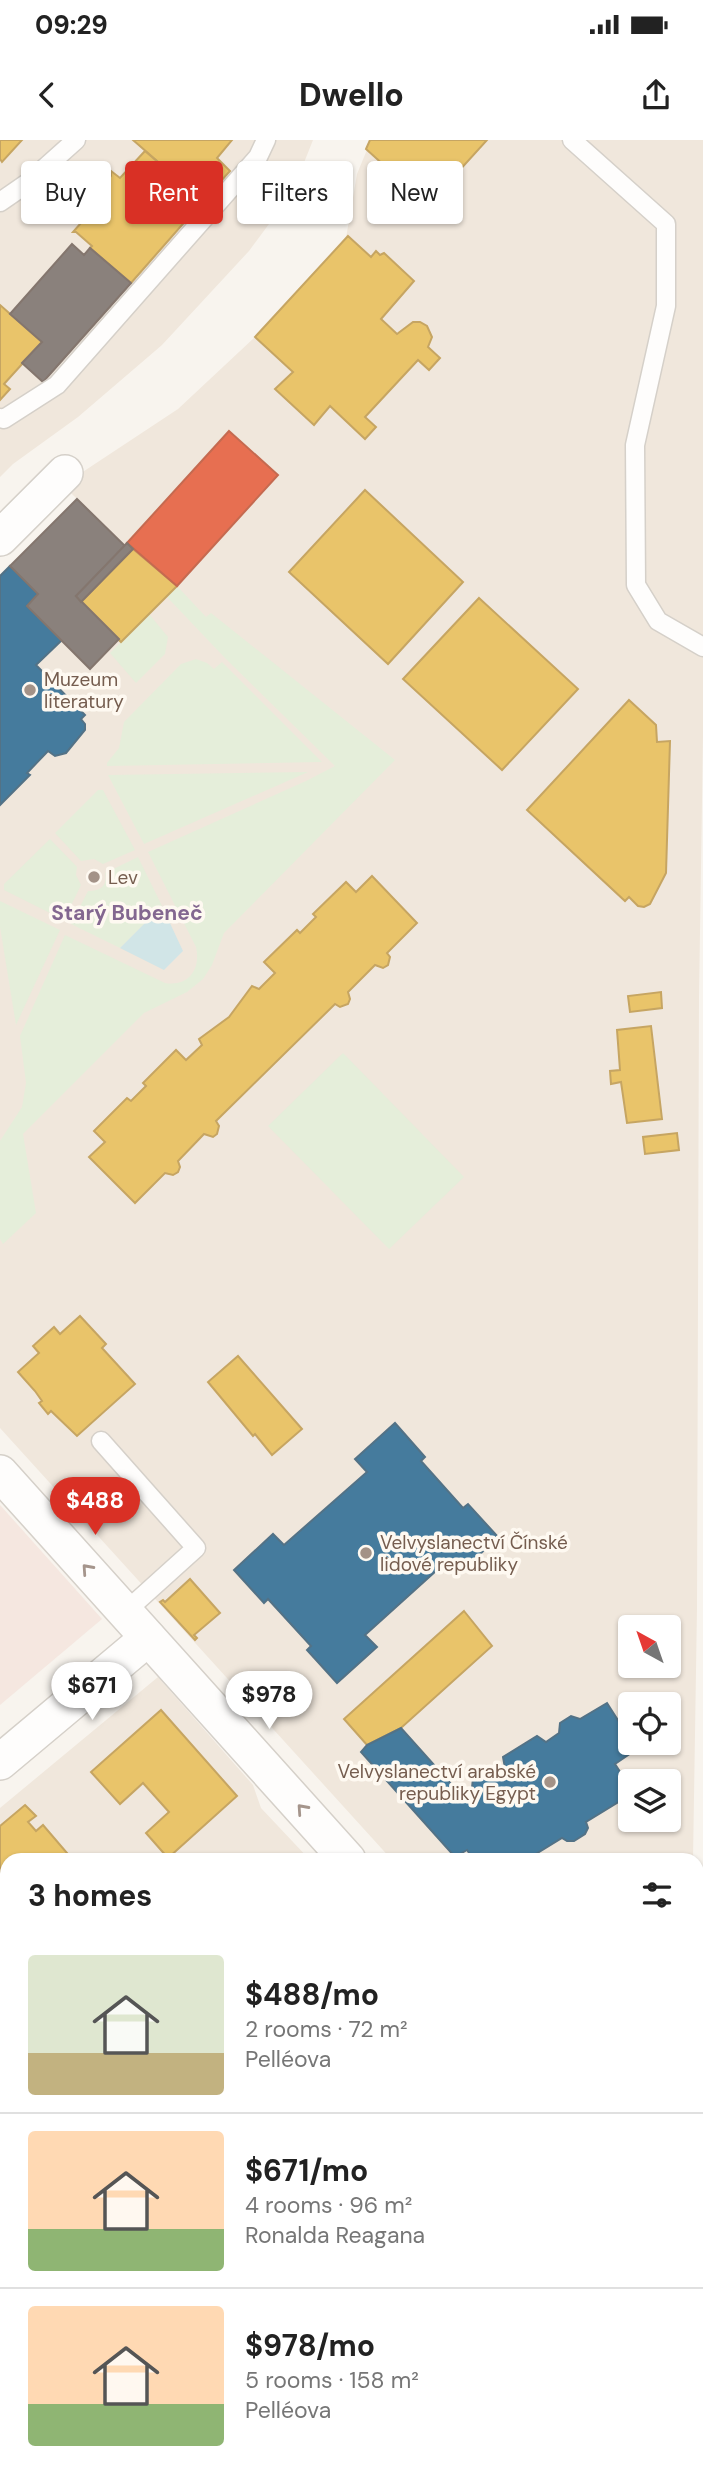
<!DOCTYPE html>
<meta charset="utf-8">
<style>
:root{--surface:#fff;--page:#f2f2f2;--text:#222;--muted:#767676;--line:#e0e0e0;--accent:#d93025}
body{margin:0;font-family:"DM Sans",sans-serif;background:var(--page);color:var(--text);height:100vh;display:flex;flex-direction:column;font-size:26px;white-space:nowrap}
*{box-sizing:border-box;margin:0}
p{font-size:23px;color:var(--muted)}
.icon{flex:none;width:38px;height:38px;fill:none;stroke:currentColor;stroke-width:2;stroke-linecap:round;stroke-linejoin:round}
.map{position:relative;flex:1;overflow:hidden}
.drawer{position:absolute;left:0px;top:1713px;width:704px;height:625px;display:flex;flex-direction:column;background:var(--surface);border-radius:21px 21px 0 0;box-shadow:0 2px 5px #0004}
.drawer>*{flex:none}
.hud{position:absolute;left:21px;top:21px;width:662px;height:63px;display:flex;gap:14px}
.needle{width:46px;rotate:320deg}
.tools{position:absolute;left:618px;top:1475px;display:grid;gap:14px}
.tools a{display:grid;place-items:center;width:63px;height:63px;border-radius:7px;background:var(--surface);box-shadow:0 2px 5px #0004;font-size:35px}
.price{position:absolute;translate:-50% -60px;padding:0 16px;border-radius:24px;background:#fff;color:#222;font-size:23px;line-height:46px;filter:drop-shadow(0 2px 4px #0008)}
.price::after{content:'';position:absolute;left:50%;top:42px;width:21px;height:16px;margin-left:-10px;background:inherit;clip-path:polygon(0 0,100% 0,50% 100%)}
.price.on{background:var(--accent);color:#fff}
ul{padding:0;list-style:none}
li{display:flex;align-items:center;gap:21px;height:175px;padding:0 28px}
li+li{border-top:2px solid var(--line)}
li span{display:grid;place-items:center;flex:none;width:196px;height:140px;border-radius:7px;color:#555}
li>.icon{margin-inline-start:auto}
span .icon{width:84px;height:84px;fill:#fffc;stroke-width:1}
li b{font-size:30px}
h2{display:flex;justify-content:space-between;align-items:center;height:84px;padding:0 28px;font-size:30px}
.pill{padding:0 24px;border-radius:7px;background:var(--surface);box-shadow:0 2px 5px #0004;font-size:24px;line-height:63px}
.pill.on{background:var(--accent);color:#fff}
.status{display:flex;justify-content:space-between;align-items:center;height:49px;padding:0 35px;background:var(--surface);direction:ltr}
.status svg{height:19px;fill:currentColor}
header{display:flex;justify-content:space-between;align-items:center;height:91px;padding:0 28px;background:var(--surface);font-size:32px;font-weight:800}
.map>svg:first-child{display:block}
.residential{fill:#f0e7dc;fill-rule:evenodd}
.commercial{fill:#f5e7e0}
.green{fill:#e5eeda}
.water{fill:#d1e5e7}
.homes{fill:#e9c46a;stroke:#c6a562;stroke-width:2}
.shops{fill:#e76f51;stroke:#c56a50;stroke-width:2}
.public{fill:#457b9d;stroke:#537286;stroke-width:2}
.industry{fill:#8a817c;stroke:#84766e;stroke-width:2}
.lines{fill:none;stroke-linecap:round;stroke-linejoin:round}
.service-casing{stroke:#d5d0c9;stroke-width:21}
.minor-casing{stroke:#d5d0c9;stroke-width:38}
.secondary-casing{stroke:#d6d0c9;stroke-width:42}
.service{stroke:#fefdfc;stroke-width:18}
.minor{stroke:#fefdfc;stroke-width:35}
.secondary{stroke:#fefdfc;stroke-width:38}
.oneway{stroke:#a5958c}
.poi-dot{fill:#a39287;stroke:#fef9f1;stroke-width:2.5}
.labels{text-anchor:middle;dominant-baseline:central;stroke-width:7;stroke-linejoin:round;paint-order:stroke}
.poi-label{font-size:19px;fill:#755d4f;stroke:#fef9f1;text-anchor:start}
.neighbourhood-label{font-size:21px;font-weight:bold;fill:#836790;stroke:#fef9f1}
</style>
<div class="status"><b>09:29</b><svg viewBox="0 0 49 12"><path d="M0 12V9h3v3zM5 12V6h3v6zM10 12V3h3v9zM15 12V0h3v12zM26 1h20v11H26zM47 4h2v5h-2z"/></svg></div>
<header><svg class="icon" aria-label="back" viewBox="0 0 24 24"><path d="M15 5l-7 7 7 7"/></svg>Dwello<svg class="icon" aria-label="share" viewBox="0 0 24 24"><path d="M12 15V3M7 8l5-5 5 5M5 13v7h14v-7"/></svg></header>
<div class="map">
<svg width="703" height="2337" viewBox="0 0 703 2337">
<rect width="100%" height="100%" fill="#f8f4ee"/>
<g class="residential">
<polygon points="0,0 313,0 292,53 249,111 162,205 78,277 13,324 0,337"/>
<path d="M371,0H703V595L699,858L697,1468L693,1720H392L0,1288V436L77,359L63,345L178,269L255,197L346,98L357,34ZM630,1488H668V1526H630ZM630,1564H668V1603H630ZM630,1642H668V1680H630Z"/>
<polygon points="158,1537 253,1645 261,1668 310,1720 7,1720 7,2331 557,2331 550,2337 0,2337 0,1668"/>
</g>
<polygon class="commercial" points="0,1365 102,1479 0,1565"/>
<g class="green">
<path d="M177,446L206,477L211,473L395,620L224,793L212,825L203,839L187,852L144,873L23,994L36,1073L3,1104L0,1099V1001L22,967L26,943L20,896L65,795L165,843C189,847 201,829 196,807L148,712L306,641L335,626L225,518L167,457Z"/>
<polygon points="149,474 168,497 165,514 136,543 110,513"/>
<polygon points="196,519 207,523 214,529 222,522 322,622 107,626 107,623 119,608 124,582 181,524"/>
<polygon points="308,632 144,704 108,635"/>
<polygon points="98,650 103,650 135,710 103,724 94,719 81,721 55,693"/>
<polygon points="50,699 77,727 76,735 81,745 64,780 4,750 4,744"/>
<path d="M138,717L162,766L120,808L71,784L88,751C100,751 108,746 105,733Z"/>
<polygon points="0,761 60,790 16,885 0,787"/>
<polygon points="343,913 464,1037 389,1109 268,986"/>
<polygon points="0,1920 7,1927 7,2331 557,2331 550,2337 0,2337"/>
</g>
<polygon class="water" points="162,766 183,811 164,830 120,808"/>
<g class="homes">
<polygon points="0,0 22,0 2,22 0,19"/>
<polygon points="133,0 232,0 217,18 230,31 203,61"/>
<polygon points="370,0 487,0 428,65 366,9"/>
<polygon points="145,11 203,61 131,143 90,108 92,106 76,92 73,92 103,58 94,50 99,50 111,36 111,31 120,38"/>
<polygon points="348,96 371,117 376,111 380,115 384,113 414,141 381,179 397,194 413,182 420,182 427,186 432,197 428,207 440,218 429,230 418,220 365,277 376,287 365,299 330,266 314,285 275,249 293,232 255,197"/>
<polygon points="0,165 42,202 4,244 10,249 0,260"/>
<polygon points="365,350 463,442 388,524 289,432"/>
<polygon points="133,409 177,446 121,502 81,462"/>
<polygon points="479,458 578,549 502,630 403,539"/>
<polygon points="629,560 656,585 657,602 670,601 666,733 650,764 644,767 638,766 629,757 625,761 527,670"/>
<polygon points="372,736 417,783 387,813 390,817 388,825 383,828 375,825 348,852 350,859 348,864 340,867 335,864 216,981 219,986 217,994 213,997 204,994 178,1021 180,1027 178,1032 173,1035 165,1033 135,1063 89,1017 105,1002 94,991 127,958 131,961 146,946 143,943 176,910 186,920 202,905 199,899 229,877 252,846 259,849 275,833 264,822 297,790 300,793 316,777 313,774 346,742 356,752"/>
<polygon points="661,852 662,868 630,872 628,856"/>
<polygon points="651,886 662,979 627,983 621,942 611,944 610,931 620,930 617,890"/>
<polygon points="677,993 679,1010 645,1014 643,997"/>
<polygon points="80,1176 106,1204 102,1208 135,1244 77,1296 51,1271 48,1274 39,1263 42,1261 35,1251 18,1232 39,1213 33,1206 54,1187 60,1194"/>
<polygon points="238,1216 302,1289 272,1315 255,1294 253,1296 208,1242"/>
<polygon points="190,1439 220,1473 194,1495 197,1498 195,1500 160,1462 163,1460 165,1462"/>
<polygon points="464,1471 492,1506 401,1588 367,1605 344,1579"/>
<polygon points="161,1570 237,1656 168,1718 146,1693 169,1672 143,1643 120,1664 91,1632"/>
<polygon points="25,1665 36,1676 28,1682 36,1691 43,1685 73,1720 7,1720 7,1860 0,1866 0,1686"/>
</g>
<polygon class="shops" points="229,291 278,335 177,446 127,403"/>
<g class="public">
<polygon points="10,426 38,454 27,466 62,500 36,525 85,575 81,579 85,584 85,590 66,613 55,616 48,611 27,633 30,635 0,665 0,436"/>
<polygon points="395,1283 425,1317 421,1321 463,1368 468,1364 498,1397 459,1434 447,1421 365,1495 377,1507 337,1543 307,1510 311,1506 268,1459 264,1463 234,1430 273,1394 284,1405 367,1332 355,1319"/>
<polygon points="607,1563 630,1599 630,1603 633,1603 637,1609 615,1624 630,1647 630,1655 586,1682 588,1688 585,1694 574,1701 567,1701 562,1698 526,1720 474,1720 467,1710 455,1717 361,1612 367,1605 401,1588 461,1655 472,1648 473,1638 484,1631 494,1635 505,1628 503,1617 537,1596 546,1602 559,1593 560,1583 571,1576 580,1579"/>
</g>
<g class="industry">
<polygon points="72,104 84,115 90,108 131,143 43,242 22,223 42,202 10,174"/>
<polygon points="77,359 125,406 76,456 119,499 90,529 27,466 38,454 10,426"/>
<polygon points="127,403 133,409 81,462 76,456"/>
</g>
<g class="lines">
<defs>
<g id="service">
<polyline points="572,0 666,84 666,166 635,305 636,445 658,481 703,507"/>
<polyline points="0,62 29,42 76,0"/>
<polyline points="0,278 4,279 57,245 258,17 266,0"/>
<polyline points="101,1301 196,1408 125,1472"/>
</g>
<g id="minor">
<polyline points="0,398 65,333"/>
<polyline points="0,1333 348,1720"/>
<polyline points="0,1622 148,1498"/>
<polyline points="696,2112 703,2120"/>
</g>
<g id="secondary">
<polyline points="696,2024 703,2019"/>
<polyline points="696,2209 703,2189"/>
<polyline points="696,2303 703,2295"/>
<polyline points="616,2337 621,2331"/>
<polyline points="659,2337 666,2331"/>
</g>
</defs>
<use href="#service" class="service-casing"/>
<use href="#minor" class="minor-casing"/>
<use href="#secondary" class="secondary-casing"/>
<use href="#service" class="service"/>
<use href="#minor" class="minor"/>
<use href="#secondary" class="secondary"/>
</g>
<defs><path id="oneway-chevron" d="M-2-3.5L2.5 0L-2 3.5" fill="none" stroke-width="1.6" stroke-linecap="round" stroke-linejoin="round" transform="scale(1.75)"/></defs>
<g class="oneway">
<use href="#oneway-chevron" transform="translate(87 1429) rotate(-132)"/>
<use href="#oneway-chevron" transform="translate(302 1669) rotate(-132)"/>
</g>
<g class="poi-dot">
<circle cx="30" cy="550" r="7"/>
<circle cx="94" cy="737" r="7"/>
<circle cx="366" cy="1413" r="7"/>
<circle cx="550" cy="1642" r="7"/>
</g>
<g class="labels">
<g class="poi-label">
<text x="44" y="539">Muzeum<tspan x="44" dy="22">literatury</tspan></text>
<text x="108" y="737">Lev</text>
<text x="380" y="1402">Velvyslanectví Čínské<tspan x="380" dy="22">lidové republiky</tspan></text>
<text x="536" y="1631" text-anchor="end">Velvyslanectví arabské<tspan x="536" dy="22">republiky Egypt</tspan></text>
</g>
<g class="neighbourhood-label">
<text x="127" y="773">Starý Bubeneč</text>
</g>
</g>
</svg>
<div class="tools">
<a><svg class="needle" viewBox="-14 -14 28 28"><path d="M0-13l5 13h-10z" fill="#e53935"/><path d="M0 13l5-13h-10z" fill="#767676"/></svg></a>
<a><svg class="icon" aria-label="locate" viewBox="0 0 24 24"><circle cx="12" cy="12" r="6"/><path d="M12 2v4M12 18v4M2 12h4M18 12h4"/></svg></a>
<a><svg class="icon" aria-label="layers" viewBox="0 0 24 24"><path d="M12 4l9 5-9 5-9-5zM3 14l9 5 9-5"/></svg></a>
</div>
<b class="price on" style="left:95px;top:1397px">$488</b>
<b class="price" style="left:92px;top:1582px">$671</b>
<b class="price" style="left:269px;top:1591px">$978</b>
<div class="hud">
<a class="pill">Buy</a>
<a class="pill on">Rent</a>
<a class="pill">Filters</a>
<a class="pill">New</a>
</div>
<section class="drawer">
<h2>3 homes<svg class="icon" aria-label="filters" viewBox="0 0 24 24"><path d="M4 7h16M4 17h16"/><circle cx="9" cy="7" r="2"/><circle cx="15" cy="17" r="2"/></svg></h2>
<ul>
<li><span style="background:linear-gradient(#dfe7d0 70%,#c2b280 0)"><svg class="icon" aria-label="home" viewBox="0 0 24 24"><path d="M3 11l9-7 9 7M6 9v11h12V9"/></svg></span><div><b>$488/mo</b><p>2 rooms · 72 m²</p><p>Pelléova</p></div></li>
<li><span style="background:linear-gradient(#ffd9b3 70%,#8fb573 0)"><svg class="icon" aria-label="home" viewBox="0 0 24 24"><path d="M3 11l9-7 9 7M6 9v11h12V9"/></svg></span><div><b>$671/mo</b><p>4 rooms · 96 m²</p><p>Ronalda Reagana</p></div></li>
<li><span style="background:linear-gradient(#ffd9b3 70%,#8fb573 0)"><svg class="icon" aria-label="home" viewBox="0 0 24 24"><path d="M3 11l9-7 9 7M6 9v11h12V9"/></svg></span><div><b>$978/mo</b><p>5 rooms · 158 m²</p><p>Pelléova</p></div></li>
</ul>
</section>
</div>
